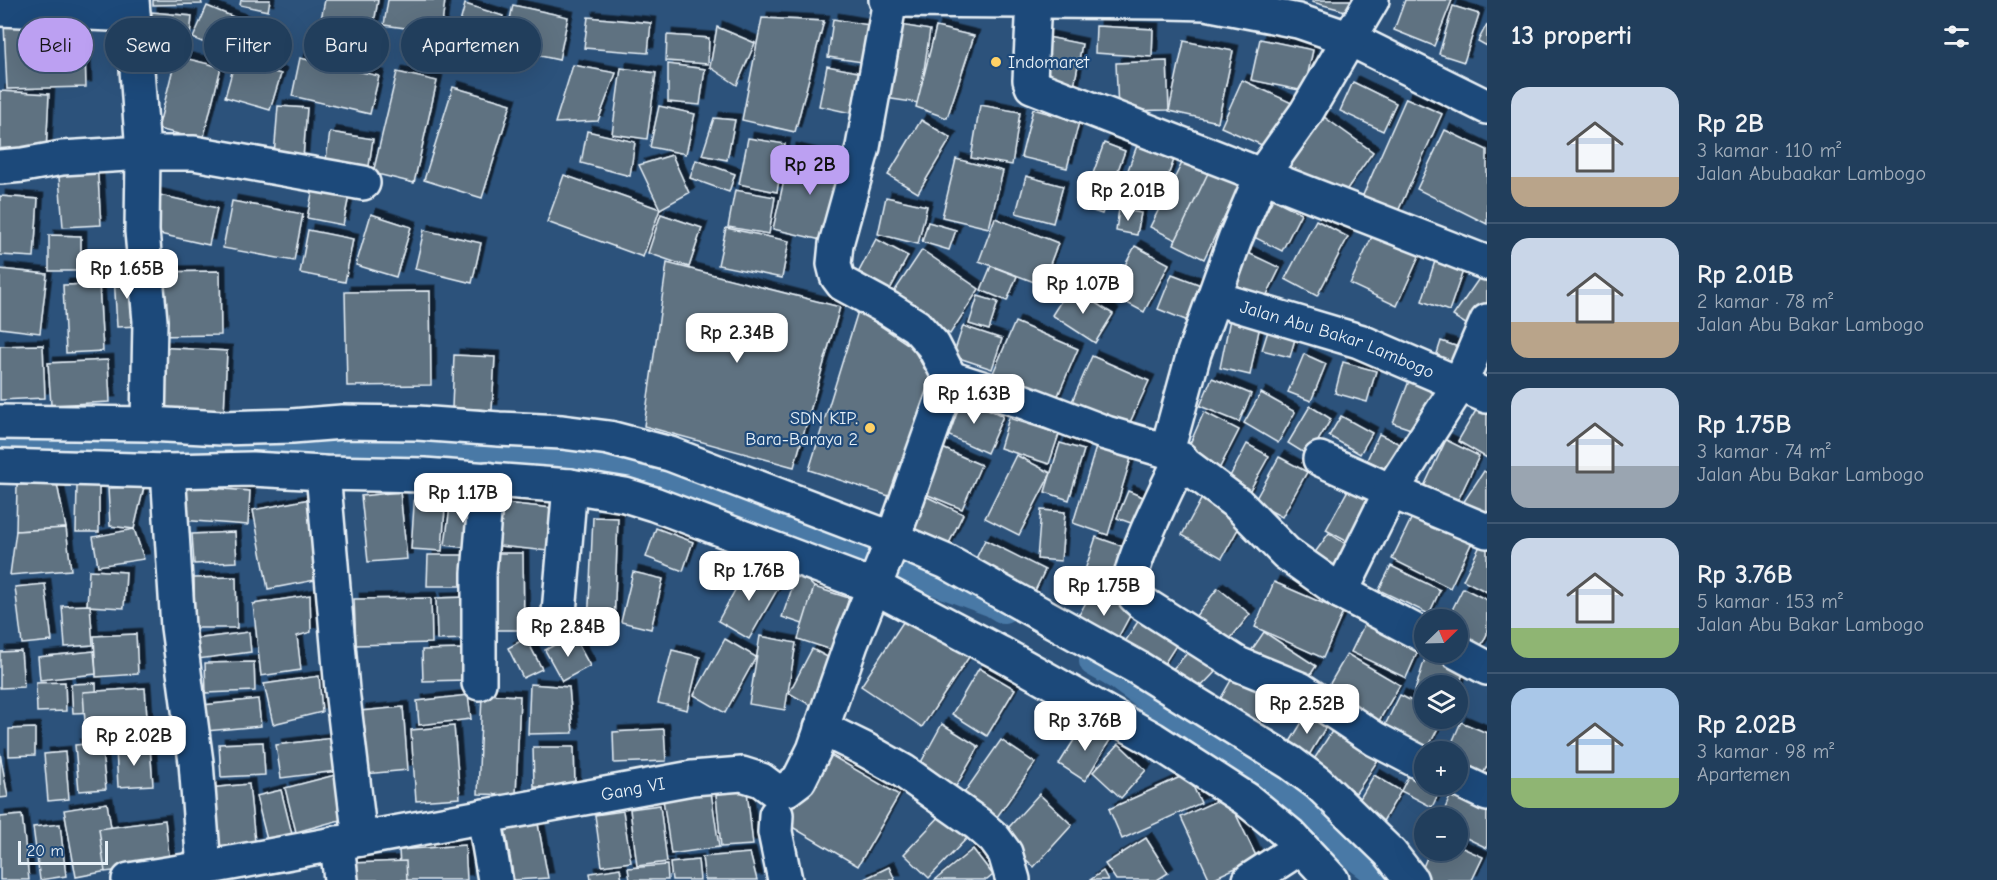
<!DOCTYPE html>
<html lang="id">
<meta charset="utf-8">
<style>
:root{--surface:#213e5c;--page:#2d4965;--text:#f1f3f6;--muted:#a2aebb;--line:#3e5772;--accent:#bca0f2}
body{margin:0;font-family:"Comic Neue",sans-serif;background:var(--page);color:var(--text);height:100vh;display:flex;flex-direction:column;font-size:22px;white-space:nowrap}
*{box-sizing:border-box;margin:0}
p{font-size:20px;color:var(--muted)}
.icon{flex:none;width:33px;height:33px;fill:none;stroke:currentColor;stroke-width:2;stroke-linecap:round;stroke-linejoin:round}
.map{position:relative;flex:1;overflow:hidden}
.drawer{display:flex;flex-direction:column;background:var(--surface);width:510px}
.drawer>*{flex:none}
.guide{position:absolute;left:18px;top:18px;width:570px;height:54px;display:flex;gap:12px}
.needle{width:39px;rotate:67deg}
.controls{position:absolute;left:1414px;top:609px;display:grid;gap:12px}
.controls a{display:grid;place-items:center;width:54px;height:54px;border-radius:50%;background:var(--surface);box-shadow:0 6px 24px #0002,0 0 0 2px var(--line);font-size:30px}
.scale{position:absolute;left:18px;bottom:15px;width:90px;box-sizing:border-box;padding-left:6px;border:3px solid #e8f1f8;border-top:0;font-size:16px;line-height:21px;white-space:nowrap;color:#e8f1f8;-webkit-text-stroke:4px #1f4a7a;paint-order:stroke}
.price{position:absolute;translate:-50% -51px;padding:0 14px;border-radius:12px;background:#fff;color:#222;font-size:20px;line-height:39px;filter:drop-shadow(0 2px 3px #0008)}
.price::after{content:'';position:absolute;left:50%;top:36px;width:18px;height:14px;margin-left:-9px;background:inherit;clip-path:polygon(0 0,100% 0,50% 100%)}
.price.active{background:var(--accent);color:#111}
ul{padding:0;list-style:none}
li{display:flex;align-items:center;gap:18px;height:150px;padding:0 24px}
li+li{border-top:2px solid var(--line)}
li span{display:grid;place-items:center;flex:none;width:168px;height:120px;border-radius:18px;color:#555}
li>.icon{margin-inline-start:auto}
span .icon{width:72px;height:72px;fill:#fffc;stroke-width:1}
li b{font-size:26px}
h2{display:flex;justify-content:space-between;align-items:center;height:72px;padding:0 24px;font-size:26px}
.chip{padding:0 21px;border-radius:27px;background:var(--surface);box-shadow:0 6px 24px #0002,0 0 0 2px var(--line);font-size:21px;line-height:54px}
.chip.active{background:var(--accent);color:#111}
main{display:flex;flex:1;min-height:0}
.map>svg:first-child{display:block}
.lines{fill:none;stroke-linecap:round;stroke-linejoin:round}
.canal{stroke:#4979a6;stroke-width:32}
.building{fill:#5f7281;stroke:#e8f1f8;stroke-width:1.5;filter:url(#shadow)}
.minor-casing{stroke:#e8f1f8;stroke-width:38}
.minor{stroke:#1f4a7a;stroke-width:33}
.poi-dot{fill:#ffd166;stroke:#1f4a7a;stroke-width:2}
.labels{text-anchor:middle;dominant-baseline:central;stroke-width:4.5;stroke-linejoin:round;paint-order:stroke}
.poi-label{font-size:18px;fill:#e8f1f8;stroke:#1f4a7a;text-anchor:start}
.street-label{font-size:18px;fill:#e8f1f8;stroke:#1f4a7a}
</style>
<main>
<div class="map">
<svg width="1487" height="880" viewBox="0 0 1487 880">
<defs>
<filter id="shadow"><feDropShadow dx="5.5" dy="-5.5" stdDeviation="0" flood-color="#0009"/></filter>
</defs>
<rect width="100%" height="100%" fill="#2c527b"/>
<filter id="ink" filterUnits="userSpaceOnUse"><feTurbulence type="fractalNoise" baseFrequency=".0167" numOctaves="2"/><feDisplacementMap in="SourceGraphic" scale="12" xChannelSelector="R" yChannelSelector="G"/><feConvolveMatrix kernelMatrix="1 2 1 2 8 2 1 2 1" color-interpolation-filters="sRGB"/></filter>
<g filter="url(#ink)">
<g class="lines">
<g class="canal">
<polyline points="0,442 58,438 587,461 679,482 993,601 1003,607"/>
<polyline points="1095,661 1121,676 1201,735 1267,778 1332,836 1371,866 1381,880"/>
</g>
</g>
<g class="building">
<polygon points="153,0 201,0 202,4 153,5"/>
<polygon points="241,0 270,0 268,11 240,5"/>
<polygon points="325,0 378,0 373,29 321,19"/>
<polygon points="388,0 445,0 441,33 384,25"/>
<polygon points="1313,0 1360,0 1357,14 1312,2"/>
<polygon points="1405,0 1452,0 1434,46 1394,30"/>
<polygon points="465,4 503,16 494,45 457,34"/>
<polygon points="513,5 568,17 559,60 504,48"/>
<polygon points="207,6 274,34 261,67 193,38"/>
<polygon points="1453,6 1479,14 1464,62 1439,54"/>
<polygon points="152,12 192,16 190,37 150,33"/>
<polygon points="588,17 651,23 648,53 584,48"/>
<polygon points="762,18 824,21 795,132 742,120"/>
<polygon points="833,19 875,26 869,63 828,57"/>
<polygon points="84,22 86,87 7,89 4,24"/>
<polygon points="889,23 930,30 919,103 878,97"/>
<polygon points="1487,24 1487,46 1478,41"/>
<polygon points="1096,26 1153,29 1152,57 1095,53"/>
<polygon points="717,27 755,43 737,85 710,67"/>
<polygon points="936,27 974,36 947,118 916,107"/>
<polygon points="667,35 709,38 708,64 666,61"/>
<polygon points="1043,36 1082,44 1073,92 1034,85"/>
<polygon points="1260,39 1313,50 1304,91 1251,80"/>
<polygon points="1184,41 1233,51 1218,122 1169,111"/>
<polygon points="176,56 221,67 203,140 158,129"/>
<polygon points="300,58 379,76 370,114 292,96"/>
<polygon points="235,61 281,74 270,110 225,97"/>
<polygon points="1167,61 1169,110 1118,111 1116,63"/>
<polygon points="668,64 705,69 700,105 668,102"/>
<polygon points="573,65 616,73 598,121 555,123"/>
<polygon points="827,66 868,74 860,115 819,106"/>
<polygon points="621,68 656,73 647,139 612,134"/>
<polygon points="397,72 437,81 414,183 373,173"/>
<polygon points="1242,80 1294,104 1273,150 1221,127"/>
<polygon points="1353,82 1396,103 1383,131 1340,111"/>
<polygon points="453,87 511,104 482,198 424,180"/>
<polygon points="0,91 49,94 46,152 0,149"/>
<polygon points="1406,98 1442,114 1395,218 1360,202"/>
<polygon points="980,105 1020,112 1012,165 971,158"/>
<polygon points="278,106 307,108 303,158 274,156"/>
<polygon points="659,106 695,114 686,154 650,147"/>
<polygon points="1033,109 1079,122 1067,168 1021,157"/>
<polygon points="1324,117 1373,152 1340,199 1286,171"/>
<polygon points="714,118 735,120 727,160 702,155"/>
<polygon points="921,120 951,138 918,193 888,175"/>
<polygon points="1445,130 1487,150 1487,224 1417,189"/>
<polygon points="587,131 635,142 630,176 581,163"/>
<polygon points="330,132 373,139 367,179 324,173"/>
<polygon points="748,138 785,144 777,192 739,184"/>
<polygon points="1104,143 1125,151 1102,214 1081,207"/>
<polygon points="1138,143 1175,157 1156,208 1119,194"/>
<polygon points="791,149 848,162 830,242 773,229"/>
<polygon points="672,155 689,193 660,209 639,165"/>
<polygon points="956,159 1003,171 989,228 942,217"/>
<polygon points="1184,159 1212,174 1178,241 1150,227"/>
<polygon points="696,160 735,174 729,192 690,178"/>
<polygon points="97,162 101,225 63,227 58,165"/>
<polygon points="1209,171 1239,186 1204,259 1174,244"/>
<polygon points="564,175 660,209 643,257 547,222"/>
<polygon points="1026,176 1063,186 1053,223 1016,213"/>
<polygon points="314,184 350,191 343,225 307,218"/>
<polygon points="735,190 775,197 769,234 728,227"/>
<polygon points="155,194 217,208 209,245 146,231"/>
<polygon points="0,196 38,199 34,257 0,255"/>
<polygon points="886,197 927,206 918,244 878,234"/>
<polygon points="1273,199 1301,213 1282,251 1254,237"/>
<polygon points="232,201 303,214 294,261 223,248"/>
<polygon points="1119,209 1141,213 1137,235 1116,231"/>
<polygon points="371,214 411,227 396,277 356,265"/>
<polygon points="661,214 702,228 689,267 648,253"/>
<polygon points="995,218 1058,243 1042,285 979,261"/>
<polygon points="1316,220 1348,237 1317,296 1285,279"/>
<polygon points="928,222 956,230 949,250 922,242"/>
<polygon points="726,228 789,241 782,278 718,265"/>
<polygon points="308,230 353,239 345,282 300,273"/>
<polygon points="424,230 481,243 472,283 415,269"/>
<polygon points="1375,230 1421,252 1397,306 1350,284"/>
<polygon points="49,235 81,236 81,271 49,271"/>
<polygon points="876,239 908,256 887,295 855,279"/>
<polygon points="1135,246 1169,264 1144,312 1110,294"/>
<polygon points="922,250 979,289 950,334 892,295"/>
<polygon points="1246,252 1280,268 1259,311 1227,296"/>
<polygon points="1438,252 1466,262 1449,311 1422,301"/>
<polygon points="667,263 840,307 794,467 644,426"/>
<polygon points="991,266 1017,276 1007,301 981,290"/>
<polygon points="0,269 47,274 40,333 0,328"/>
<polygon points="220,271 221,335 154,336 153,272"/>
<polygon points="138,273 140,326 117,327 114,275"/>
<polygon points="1172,274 1206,287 1193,323 1158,309"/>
<polygon points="1480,277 1487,282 1487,306 1472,328 1453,316"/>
<polygon points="99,284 103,351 66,353 63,285"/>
<polygon points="1070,287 1113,314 1095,343 1052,315"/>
<polygon points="430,291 431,385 347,386 345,292"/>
<polygon points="978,296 998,302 989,330 969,324"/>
<polygon points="858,311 912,347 935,387 892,497 809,470"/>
<polygon points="1230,319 1260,325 1250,375 1220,368"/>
<polygon points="1015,322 1078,349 1053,407 990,380"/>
<polygon points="963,326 1002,339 992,369 953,356"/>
<polygon points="1268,331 1295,339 1290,357 1262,350"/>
<polygon points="1441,341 1467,350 1462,369 1435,360"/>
<polygon points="43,345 45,398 0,400 0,346"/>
<polygon points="157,347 227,351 224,413 154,409"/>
<polygon points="1304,354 1326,364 1311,401 1288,392"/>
<polygon points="454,355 495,357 492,410 452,408"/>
<polygon points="1092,356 1149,381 1126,431 1070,406"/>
<polygon points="108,360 110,402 51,405 48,363"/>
<polygon points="1343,362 1376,371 1367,402 1335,393"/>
<polygon points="1212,378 1251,394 1239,422 1200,406"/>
<polygon points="1409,381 1444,395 1423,433 1393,423"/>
<polygon points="1261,393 1295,412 1278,443 1244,423"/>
<polygon points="962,397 1003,416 987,453 945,434"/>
<polygon points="1482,400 1487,403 1487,458 1458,441"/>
<polygon points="1310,406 1331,419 1309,456 1288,443"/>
<polygon points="1204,412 1239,430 1216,475 1185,455"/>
<polygon points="1341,416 1372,433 1360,454 1329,436"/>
<polygon points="1009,418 1059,434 1049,464 1000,448"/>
<polygon points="1379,434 1406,447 1392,472 1367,460"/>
<polygon points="1446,440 1479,456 1451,515 1418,499"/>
<polygon points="1060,443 1084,450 1069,500 1045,492"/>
<polygon points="1247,444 1269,456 1246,497 1225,486"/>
<polygon points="940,447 981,465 962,509 921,492"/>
<polygon points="1096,447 1131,458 1108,535 1073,523"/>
<polygon points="1016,455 1051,473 1019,535 985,518"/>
<polygon points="1279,457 1307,472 1282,517 1254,502"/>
<polygon points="1484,471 1487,473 1487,519 1463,503"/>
<polygon points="1354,479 1385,495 1359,548 1326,530"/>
<polygon points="57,484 66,528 16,531 17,485"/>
<polygon points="77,486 99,486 99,532 76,532"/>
<polygon points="183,486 250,491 248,525 180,520"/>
<polygon points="144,487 134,529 110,526 108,488"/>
<polygon points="415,491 446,493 442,551 411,549"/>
<polygon points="1128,491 1155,502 1145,528 1117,518"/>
<polygon points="400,492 407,559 368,562 361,496"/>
<polygon points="919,493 963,514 943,556 899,535"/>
<polygon points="1203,496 1244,518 1222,558 1182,535"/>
<polygon points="315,498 331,577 268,589 253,510"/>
<polygon points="451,499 480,503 474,549 445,545"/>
<polygon points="494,502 552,508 548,551 490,545"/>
<polygon points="1041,510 1065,512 1061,561 1037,559"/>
<polygon points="1414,513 1472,542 1450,588 1392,559"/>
<polygon points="593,517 618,518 614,627 588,626"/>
<polygon points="66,528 71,570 10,575 16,531"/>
<polygon points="656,528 693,542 683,571 646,557"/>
<polygon points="134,529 144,559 98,566 93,537"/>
<polygon points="235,532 237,562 194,564 192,534"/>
<polygon points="1329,533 1353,549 1341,578 1311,558"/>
<polygon points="1096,537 1130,549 1117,588 1083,576"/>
<polygon points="985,540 1045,570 1030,601 970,571"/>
<polygon points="1480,546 1487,549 1487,592 1463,580"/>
<polygon points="488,553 523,553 524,630 489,630"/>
<polygon points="428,555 464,555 464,586 427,586"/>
<polygon points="749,565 781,583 749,639 718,621"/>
<polygon points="1391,566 1440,590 1429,614 1379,590"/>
<polygon points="89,570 126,572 124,608 87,606"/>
<polygon points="798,571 814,587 820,630 782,617"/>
<polygon points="633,572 663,579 651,629 621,622"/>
<polygon points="236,577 237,628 195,628 194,578"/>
<polygon points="1274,582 1343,612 1323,658 1255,627"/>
<polygon points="45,584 52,641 22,644 15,587"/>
<polygon points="814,587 849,598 832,650 798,639"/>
<polygon points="1094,588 1133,610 1113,647 1074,624"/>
<polygon points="1218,588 1250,614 1223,648 1191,622"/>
<polygon points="1463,588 1487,600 1487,634 1478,652 1458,641 1458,620 1447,620"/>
<polygon points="310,595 311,632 297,636 301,670 261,676 253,604"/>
<polygon points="467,597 469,639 437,640 436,598"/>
<polygon points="431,598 432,643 356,645 354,599"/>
<polygon points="90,605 93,645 65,647 62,606"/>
<polygon points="1144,612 1182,636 1159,672 1121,648"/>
<polygon points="907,616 969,657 922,727 861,686"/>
<polygon points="1367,619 1421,644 1406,678 1351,652"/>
<polygon points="249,632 251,652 190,660 187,640"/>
<polygon points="1264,632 1316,666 1304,685 1251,651"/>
<polygon points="136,634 138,674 96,677 94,636"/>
<polygon points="573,635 590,666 562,681 545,650"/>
<polygon points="760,636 796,643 785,710 749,704"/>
<polygon points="526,638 542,669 523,678 508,648"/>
<polygon points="725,639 756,657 725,713 694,695"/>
<polygon points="1193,647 1217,670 1193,695 1169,673"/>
<polygon points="466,649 467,680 423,681 422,650"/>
<polygon points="812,649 843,665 819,710 789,693"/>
<polygon points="672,650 700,657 687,710 658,703"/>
<polygon points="21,651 24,687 0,688 0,652"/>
<polygon points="94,651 96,674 40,680 38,657"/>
<polygon points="1427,652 1433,652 1466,664 1458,689 1458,686 1425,686 1425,701 1413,697"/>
<polygon points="1347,654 1400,685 1373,731 1321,699"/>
<polygon points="254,662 255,691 206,693 205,663"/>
<polygon points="979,668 1015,689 987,736 952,714"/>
<polygon points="1234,675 1275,700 1256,729 1217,705"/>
<polygon points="319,676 322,712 273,724 264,684"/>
<polygon points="65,682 66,711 37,712 36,683"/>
<polygon points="96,683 97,712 73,713 71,684"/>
<polygon points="530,684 569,687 573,733 528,734"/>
<polygon points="145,688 148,733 86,737 83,692"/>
<polygon points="482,694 520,696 516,795 478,794"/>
<polygon points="468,695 471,719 419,725 417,701"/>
<polygon points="1400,695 1425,708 1425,718 1443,718 1426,752 1379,737"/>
<polygon points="258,699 261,726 206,731 203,705"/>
<polygon points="403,707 408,770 365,774 360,711"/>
<polygon points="1310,709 1330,720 1305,762 1285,750"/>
<polygon points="1461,722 1487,733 1487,766 1479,782 1458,772 1458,752 1448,752"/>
<polygon points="942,724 979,747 955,788 919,766"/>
<polygon points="1084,724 1110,740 1085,781 1059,764"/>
<polygon points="454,726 460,798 416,801 411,730"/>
<polygon points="35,728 35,755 9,756 9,729"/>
<polygon points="1334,728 1380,757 1356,793 1311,764"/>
<polygon points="664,729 666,761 614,763 613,732"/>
<polygon points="341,737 345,770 281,778 276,745"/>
<polygon points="1001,740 1035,763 997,817 964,793"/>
<polygon points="263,742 265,775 221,777 219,744"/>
<polygon points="101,743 106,789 79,791 75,745"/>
<polygon points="1119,744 1146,770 1121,798 1093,772"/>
<polygon points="150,747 153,785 118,787 116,749"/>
<polygon points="533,747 574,747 575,787 534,787"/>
<polygon points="822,750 899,795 858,866 782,821"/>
<polygon points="65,752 69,799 48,801 44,754"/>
<polygon points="0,753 8,797 0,798"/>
<polygon points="1413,767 1425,773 1425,784 1443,784 1432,807 1401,791"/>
<polygon points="339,774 351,817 296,832 285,788"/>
<polygon points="1187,774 1201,803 1122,839 1109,809"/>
<polygon points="1374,775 1401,791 1382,823 1355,807"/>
<polygon points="249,784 255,842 215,846 209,788"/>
<polygon points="281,790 292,834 267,840 256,796"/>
<polygon points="747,791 753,845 721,847 716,794"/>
<polygon points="711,792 719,847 671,854 663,799"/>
<polygon points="1452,792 1487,808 1487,848 1458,834 1458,818 1441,818"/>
<polygon points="1039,794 1072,825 1034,867 1001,836"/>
<polygon points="1227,796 1257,858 1210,880 1181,817"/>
<polygon points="107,803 118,869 76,877 64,810"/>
<polygon points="660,805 667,862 637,866 630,809"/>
<polygon points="623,811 631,862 602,866 595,815"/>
<polygon points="536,813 548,878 514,880 503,818"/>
<polygon points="943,813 968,837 929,878 904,854"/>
<polygon points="22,815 29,880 0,880 0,817"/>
<polygon points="165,820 170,864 105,872 99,829"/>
<polygon points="60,824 66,876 40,880 33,827"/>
<polygon points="1146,838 1168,873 1157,880 1116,880 1105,864"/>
<polygon points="465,845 467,880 401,880 399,850"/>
<polygon points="1458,846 1483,857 1472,880 1425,880 1419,877 1430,850 1458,850"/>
<polygon points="973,849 993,875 987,880 935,880"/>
<polygon points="750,853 757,880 705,880 702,857"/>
<polygon points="698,860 700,880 672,880 670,863"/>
<polygon points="406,861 407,880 353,880 352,863"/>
<polygon points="667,865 668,880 630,880 628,868"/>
<polygon points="889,867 895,880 862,880"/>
<polygon points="620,868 622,880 591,880 590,873"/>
<polygon points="1103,871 1108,880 1090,880"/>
</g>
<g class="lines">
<defs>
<g id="minor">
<polyline points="132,0 143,153 142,231 150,321 148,424"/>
<polyline points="886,0 1168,2 1206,3 1298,21 1348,38 1487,107"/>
<polyline points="1034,0 1030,80 1032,86 1487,263"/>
<polyline points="0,9 133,15"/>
<polyline points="0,167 23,165 62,158 143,153 194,153 363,183"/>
<path id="s1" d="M1214,298L1359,341L1487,396"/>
<polyline points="950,378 1022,401 1106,433 1167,451 1238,504 1286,553 1341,592 1425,636"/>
<polyline points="0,422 148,424 222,428 292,426 342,422 418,423 499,429 562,432 609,438 670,454 893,539 947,562 1138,668 1291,763 1318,783 1390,853 1411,880"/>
<polyline points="1167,451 1194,353 1235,239 1262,175 1306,113 1372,0"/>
<path d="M1181,459C1171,480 1125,571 1130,589C1132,595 1138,599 1142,603L1238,664L1300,689L1375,739L1425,765"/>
<polyline points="1320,459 1391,491 1487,531"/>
<polyline points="0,466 168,471 252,469 323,473 424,475 570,486 625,495 654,504 875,587 1000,653 1153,739 1246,799 1290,835 1332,880"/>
<polyline points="168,471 178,627 196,762 204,868"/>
<polyline points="323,473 342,690 360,839"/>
<polyline points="1341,592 1391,491 1460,384 1487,321"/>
<polyline points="558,624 570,486"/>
<polyline points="1457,652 1487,668"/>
<polyline points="479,683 479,573 487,479"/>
<polyline points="821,728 864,749 903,771 978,824 994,838 1005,853 1013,880"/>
<polyline points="1458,780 1487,794"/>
<polyline points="776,815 775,832 785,880"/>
<polyline points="484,816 495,880"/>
<polyline points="337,843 341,880"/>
<path id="s2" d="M129,880L204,868L692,778L742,774L761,780L777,792L787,789L799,780L814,750L851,644L890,547L950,378L933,345L916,326L889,309L843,284L837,276L834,264L836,244L863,147L890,0"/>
<polyline points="1250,880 1301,847"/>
</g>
</defs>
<use href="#minor" class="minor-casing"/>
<use href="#minor" class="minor"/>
</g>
</g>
<g class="poi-dot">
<circle cx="996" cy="62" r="6"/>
<circle cx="870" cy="428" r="6"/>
</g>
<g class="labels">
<g class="poi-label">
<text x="1008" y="62">Indomaret</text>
<text x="858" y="418" text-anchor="end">SDN KIP.<tspan x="858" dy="21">Bara-Baraya 2</tspan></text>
</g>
<g class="street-label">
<text stroke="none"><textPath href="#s1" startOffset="130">Jalan Abu Bakar Lambogo</textPath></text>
<text stroke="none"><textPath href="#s2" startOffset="512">Gang VI</textPath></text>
</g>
</g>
</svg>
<div class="controls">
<a><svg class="needle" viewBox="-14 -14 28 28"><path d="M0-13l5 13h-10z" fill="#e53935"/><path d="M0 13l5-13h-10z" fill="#a2aebb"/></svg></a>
<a><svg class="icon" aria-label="layers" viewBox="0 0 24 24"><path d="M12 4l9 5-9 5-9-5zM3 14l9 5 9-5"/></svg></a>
<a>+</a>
<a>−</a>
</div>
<div class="scale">20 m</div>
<b class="price active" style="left:810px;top:196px">Rp 2B</b>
<b class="price" style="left:1128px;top:222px">Rp 2.01B</b>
<b class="price" style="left:127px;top:300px">Rp 1.65B</b>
<b class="price" style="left:1083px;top:315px">Rp 1.07B</b>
<b class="price" style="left:737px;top:364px">Rp 2.34B</b>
<b class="price" style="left:974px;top:425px">Rp 1.63B</b>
<b class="price" style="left:463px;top:524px">Rp 1.17B</b>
<b class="price" style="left:749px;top:602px">Rp 1.76B</b>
<b class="price" style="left:1104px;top:617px">Rp 1.75B</b>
<b class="price" style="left:568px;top:658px">Rp 2.84B</b>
<b class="price" style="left:1307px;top:735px">Rp 2.52B</b>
<b class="price" style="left:1085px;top:752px">Rp 3.76B</b>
<b class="price" style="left:134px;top:767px">Rp 2.02B</b>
<div class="guide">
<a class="chip active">Beli</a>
<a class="chip">Sewa</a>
<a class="chip">Filter</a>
<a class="chip">Baru</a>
<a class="chip">Apartemen</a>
</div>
</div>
<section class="drawer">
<h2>13 properti<svg class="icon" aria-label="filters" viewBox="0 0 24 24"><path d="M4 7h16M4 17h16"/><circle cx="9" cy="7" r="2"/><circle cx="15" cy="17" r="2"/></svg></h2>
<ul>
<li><span style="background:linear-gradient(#c9d6e8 75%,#b9a48a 0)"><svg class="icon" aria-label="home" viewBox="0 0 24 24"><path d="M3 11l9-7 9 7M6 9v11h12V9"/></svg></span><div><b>Rp 2B</b><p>3 kamar · 110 m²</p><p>Jalan Abubaakar Lambogo</p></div></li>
<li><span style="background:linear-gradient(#c9d6e8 70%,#b9a48a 0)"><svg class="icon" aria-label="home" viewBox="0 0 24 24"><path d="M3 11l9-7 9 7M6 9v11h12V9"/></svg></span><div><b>Rp 2.01B</b><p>2 kamar · 78 m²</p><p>Jalan Abu Bakar Lambogo</p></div></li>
<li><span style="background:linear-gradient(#c9d6e8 65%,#9aa5b1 0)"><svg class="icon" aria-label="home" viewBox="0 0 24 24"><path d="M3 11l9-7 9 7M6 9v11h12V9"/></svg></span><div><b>Rp 1.75B</b><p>3 kamar · 74 m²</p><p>Jalan Abu Bakar Lambogo</p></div></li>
<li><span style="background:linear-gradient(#c9d6e8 75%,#8fb573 0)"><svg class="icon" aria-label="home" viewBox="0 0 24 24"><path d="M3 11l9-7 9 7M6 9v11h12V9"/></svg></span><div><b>Rp 3.76B</b><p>5 kamar · 153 m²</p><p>Jalan Abu Bakar Lambogo</p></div></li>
<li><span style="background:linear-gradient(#a9c7e8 75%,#8fb573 0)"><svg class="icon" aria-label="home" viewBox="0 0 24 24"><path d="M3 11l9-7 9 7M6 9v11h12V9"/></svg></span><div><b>Rp 2.02B</b><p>3 kamar · 98 m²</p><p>Apartemen</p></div></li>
</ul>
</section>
</main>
